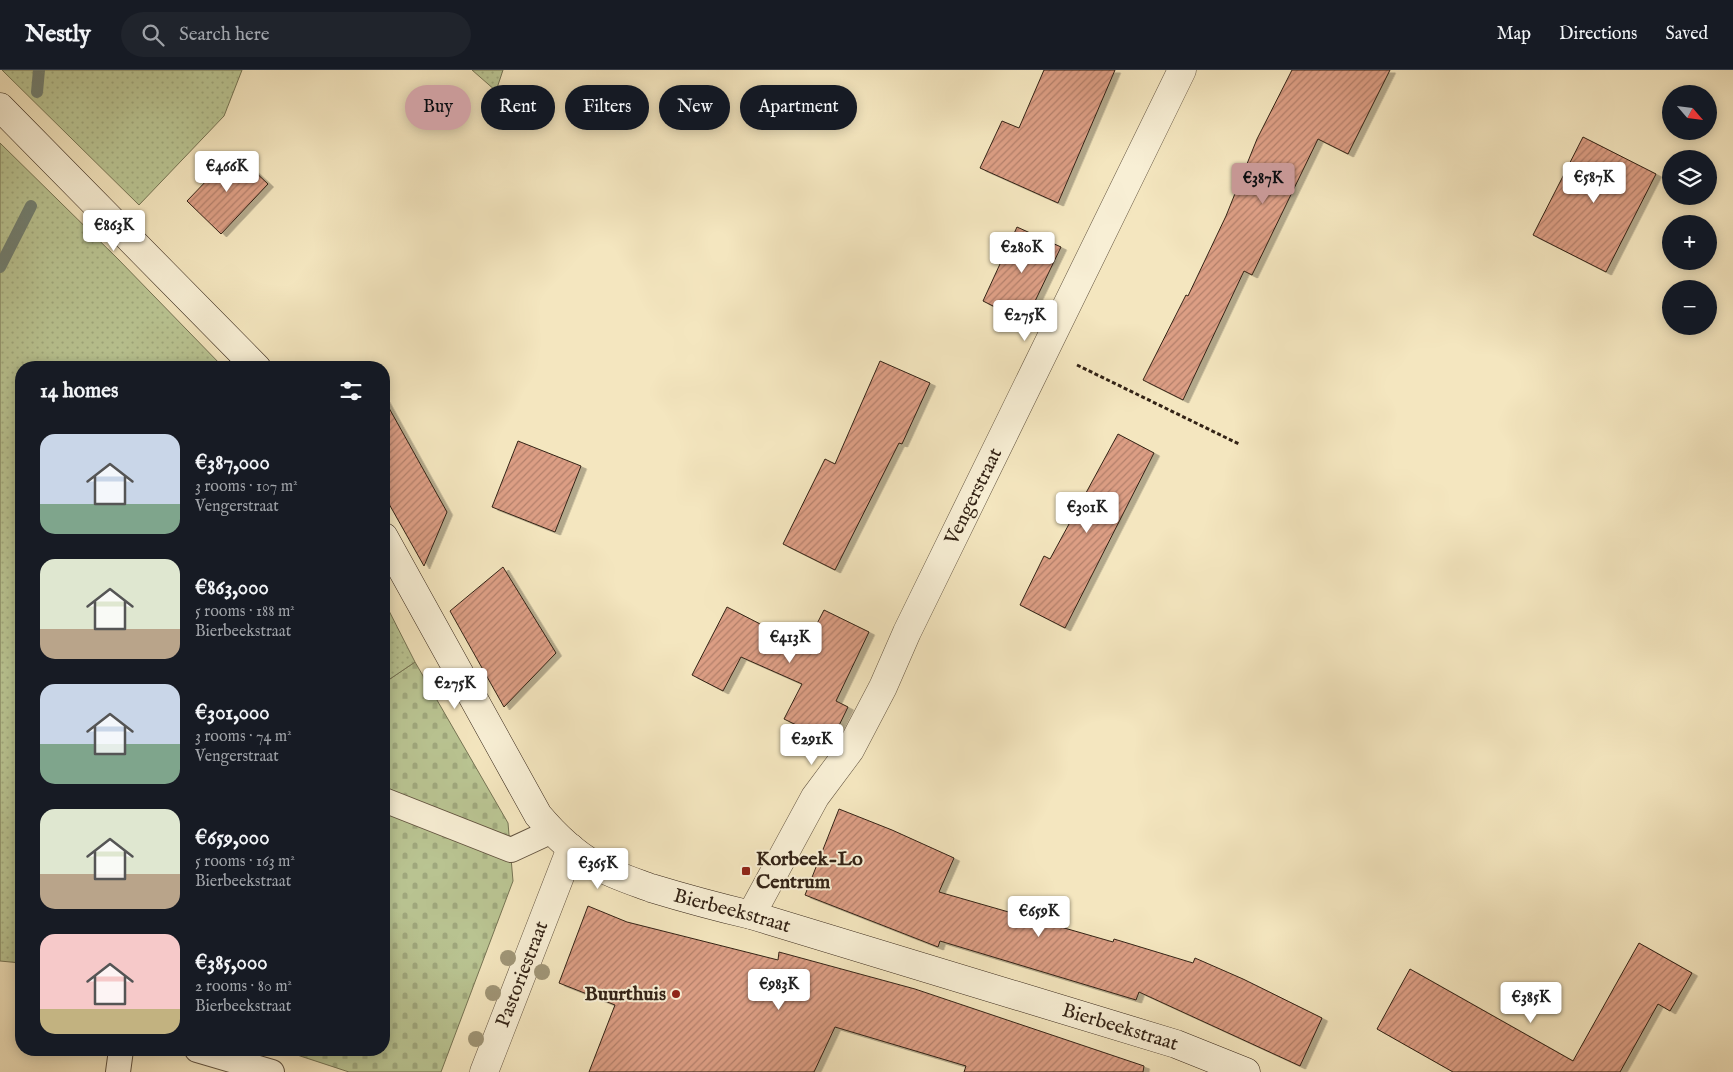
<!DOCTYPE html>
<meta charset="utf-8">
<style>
:root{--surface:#171b24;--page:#20242c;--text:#f1f3f6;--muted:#9ea1a6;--line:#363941;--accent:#c59692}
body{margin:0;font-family:"IM FELL English",serif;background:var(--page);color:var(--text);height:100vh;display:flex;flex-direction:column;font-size:19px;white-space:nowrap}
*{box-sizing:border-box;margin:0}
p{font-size:16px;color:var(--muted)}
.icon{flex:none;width:28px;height:28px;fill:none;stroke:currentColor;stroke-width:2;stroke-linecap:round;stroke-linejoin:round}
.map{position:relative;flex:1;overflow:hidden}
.panel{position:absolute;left:15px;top:291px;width:375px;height:695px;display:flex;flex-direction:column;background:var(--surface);border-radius:20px;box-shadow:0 2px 12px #0003}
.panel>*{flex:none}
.banner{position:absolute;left:405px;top:15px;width:475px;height:45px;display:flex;gap:10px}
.needle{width:32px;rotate:118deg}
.tools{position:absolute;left:1662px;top:15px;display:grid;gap:10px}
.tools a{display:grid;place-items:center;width:55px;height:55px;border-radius:50%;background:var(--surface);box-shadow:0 2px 12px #0003;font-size:25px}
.price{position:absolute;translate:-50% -42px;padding:0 11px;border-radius:5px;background:#fff;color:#222;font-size:16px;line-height:32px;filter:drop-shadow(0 1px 2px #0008)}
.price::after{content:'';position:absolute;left:50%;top:30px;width:15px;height:11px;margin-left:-8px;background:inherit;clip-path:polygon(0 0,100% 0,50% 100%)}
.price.selected{background:var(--accent);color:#111}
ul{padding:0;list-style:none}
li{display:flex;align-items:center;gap:15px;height:125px;padding:0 25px}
li span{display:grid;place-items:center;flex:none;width:140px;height:100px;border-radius:15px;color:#555}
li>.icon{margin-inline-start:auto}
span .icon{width:60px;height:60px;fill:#fffc;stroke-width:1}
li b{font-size:21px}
h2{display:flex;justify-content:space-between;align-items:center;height:60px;padding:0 25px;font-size:21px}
.tag{padding:0 18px;border-radius:22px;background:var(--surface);box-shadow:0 2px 12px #0003;font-size:18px;line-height:45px}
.tag.selected{background:var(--accent);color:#111}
header{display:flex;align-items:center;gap:30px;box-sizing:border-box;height:70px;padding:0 25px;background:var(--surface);border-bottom:1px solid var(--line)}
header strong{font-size:24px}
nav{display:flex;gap:28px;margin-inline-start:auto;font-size:18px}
.search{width:350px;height:45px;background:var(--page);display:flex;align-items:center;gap:12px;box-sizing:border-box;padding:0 18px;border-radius:28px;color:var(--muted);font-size:19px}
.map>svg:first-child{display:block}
.cemetery{fill:url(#cemetery-stones);stroke:#767454}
.park{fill:url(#park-dots);stroke:#767454}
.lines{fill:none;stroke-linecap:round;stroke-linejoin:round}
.stream{stroke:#728174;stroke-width:12}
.building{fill:url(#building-hatch);stroke:#332316;filter:url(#shadow)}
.lane-casing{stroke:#635440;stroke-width:26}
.street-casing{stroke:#635440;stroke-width:29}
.secondary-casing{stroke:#332316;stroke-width:29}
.path{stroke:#332316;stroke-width:3;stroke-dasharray:4 2.5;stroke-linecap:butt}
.lane{stroke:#f8efd5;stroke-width:24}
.street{stroke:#f8efd5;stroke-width:28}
.secondary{stroke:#f8efd5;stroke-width:28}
.tree{fill:#a09677}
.poi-dot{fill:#8f2418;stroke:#f8efd5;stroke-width:2}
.labels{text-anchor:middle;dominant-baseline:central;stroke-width:4;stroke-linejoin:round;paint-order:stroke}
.street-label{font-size:20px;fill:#332316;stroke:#f8efd5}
.poi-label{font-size:20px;font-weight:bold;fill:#332316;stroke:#f8efd5;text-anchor:start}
</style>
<header>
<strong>Nestly</strong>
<div class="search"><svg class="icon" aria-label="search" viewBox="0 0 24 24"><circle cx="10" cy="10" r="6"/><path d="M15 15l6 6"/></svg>Search here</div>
<nav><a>Map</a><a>Directions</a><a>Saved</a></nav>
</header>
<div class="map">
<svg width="1733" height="1002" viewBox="0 0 1733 1002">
<defs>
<pattern id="cemetery-stones" width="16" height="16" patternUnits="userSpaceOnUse" patternTransform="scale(1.25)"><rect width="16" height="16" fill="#bac593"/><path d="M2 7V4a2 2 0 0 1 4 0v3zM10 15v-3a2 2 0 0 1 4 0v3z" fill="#a0a97e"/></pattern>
<pattern id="park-dots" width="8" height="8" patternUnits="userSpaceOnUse" patternTransform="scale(1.25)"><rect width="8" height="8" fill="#bac593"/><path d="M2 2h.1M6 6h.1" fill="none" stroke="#a0a97e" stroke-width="1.8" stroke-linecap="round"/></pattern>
<pattern id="building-hatch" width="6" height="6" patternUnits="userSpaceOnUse" patternTransform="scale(1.25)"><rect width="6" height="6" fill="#dc9e84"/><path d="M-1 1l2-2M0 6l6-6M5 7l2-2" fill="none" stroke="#b3806b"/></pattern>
<filter id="shadow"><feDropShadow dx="5.5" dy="3" stdDeviation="0" flood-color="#0004"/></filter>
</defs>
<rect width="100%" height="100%" fill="#f4e6bf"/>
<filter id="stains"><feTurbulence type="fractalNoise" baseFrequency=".004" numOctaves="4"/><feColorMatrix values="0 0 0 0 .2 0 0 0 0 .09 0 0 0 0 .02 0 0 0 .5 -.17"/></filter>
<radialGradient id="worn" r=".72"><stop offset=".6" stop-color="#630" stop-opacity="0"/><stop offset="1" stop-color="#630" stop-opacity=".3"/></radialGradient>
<polygon class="cemetery" points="415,592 508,753 513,811 441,1002 349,1002 282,980 384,980 384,613"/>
<g class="park">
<polygon points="2,0 242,0 224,46 139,135"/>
<polygon points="472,0 503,0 496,21"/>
<polygon points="0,73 117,188 223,297 21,298 21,893 0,891"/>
<polygon points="384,531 415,592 384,613"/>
</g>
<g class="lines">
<g class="stream">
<polyline points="37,22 39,0"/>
<polyline points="0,197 31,136"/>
</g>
</g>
<g class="building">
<polygon points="1044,0 1115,0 1058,133 980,98 1002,51 1019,58"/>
<polygon points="1292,0 1390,0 1348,84 1318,69 1252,205 1244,201 1183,330 1143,310 1186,225 1188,226 1226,146 1257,69"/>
<polygon points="1583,67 1656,104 1606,202 1533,165"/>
<polygon points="234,82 268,114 221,164 187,131"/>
<polygon points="1017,157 1061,177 1025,252 983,231"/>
<polygon points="880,291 930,313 902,374 899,373 835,500 783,474 825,389 835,394"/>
<polygon points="384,329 447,442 424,496 384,425"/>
<polygon points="1118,364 1154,383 1065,558 1020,535 1044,486 1050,489"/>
<polygon points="518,371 581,396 555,462 492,437"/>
<polygon points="503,497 556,583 504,637 450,541"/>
<polygon points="727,537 805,577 824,540 869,562 836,631 848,637 831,672 784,649 802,614 741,587 723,621 692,605"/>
<polygon points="839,739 892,760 954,788 939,822 1113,872 1114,869 1193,893 1195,888 1243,909 1322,948 1300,996 1139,922 1136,930 940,871 938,877 805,825"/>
<polygon points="588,836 627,852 778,890 779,882 915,919 1144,996 1143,1002 964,1002 966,996 835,957 814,1002 589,1002 615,935 559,913"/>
<polygon points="1639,873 1692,903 1670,941 1658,934 1620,1002 1453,1002 1377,959 1410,899 1573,991"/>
</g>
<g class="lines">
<defs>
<g id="lane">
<polyline points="384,730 511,780 552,761"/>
<polyline points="197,980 272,1002"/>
<polyline points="118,1002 121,980"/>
</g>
<g id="street">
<path id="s1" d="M751,845L815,727L850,680L883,617L907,562L1182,0"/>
<path id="s2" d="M484,1002L571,778"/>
</g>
<g id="secondary">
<polyline points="0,37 257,298"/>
<path id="s3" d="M384,467L538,745C554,764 572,782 595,795C613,805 632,811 651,818C684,828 717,837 751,845L1176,974L1246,1002"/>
</g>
</defs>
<use href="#lane" class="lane-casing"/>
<use href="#street" class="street-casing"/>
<use href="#secondary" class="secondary-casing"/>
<polyline class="path" points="1077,295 1239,374"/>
<use href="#lane" class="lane"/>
<use href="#street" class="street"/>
<use href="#secondary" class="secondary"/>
</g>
<g class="tree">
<circle cx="508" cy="888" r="8"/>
<circle cx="542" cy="902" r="8"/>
<circle cx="493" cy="923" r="8"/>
<circle cx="476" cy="969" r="8"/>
</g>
<g class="poi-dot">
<rect x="741" y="796" width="10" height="10" rx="2.5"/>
<circle cx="676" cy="924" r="5"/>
</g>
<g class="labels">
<g class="street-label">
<text stroke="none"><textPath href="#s1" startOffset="475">Vengerstraat</textPath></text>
<text stroke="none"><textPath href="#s3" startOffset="539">Bierbeekstraat</textPath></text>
<text stroke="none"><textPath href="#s2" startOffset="105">Pastoriestraat</textPath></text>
<text stroke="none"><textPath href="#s3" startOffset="944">Bierbeekstraat</textPath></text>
</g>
<g class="poi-label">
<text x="756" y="789">Korbeek-Lo<tspan x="756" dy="23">Centrum</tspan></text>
<text x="666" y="924" text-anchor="end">Buurthuis</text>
</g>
</g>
<rect width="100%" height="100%" filter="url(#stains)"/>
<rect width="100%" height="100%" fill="url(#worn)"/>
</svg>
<div class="tools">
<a><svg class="needle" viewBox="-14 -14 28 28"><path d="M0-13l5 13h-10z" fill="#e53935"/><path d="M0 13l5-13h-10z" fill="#9ea1a6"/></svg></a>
<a><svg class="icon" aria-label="layers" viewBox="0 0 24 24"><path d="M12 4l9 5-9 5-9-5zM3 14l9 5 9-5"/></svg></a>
<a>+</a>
<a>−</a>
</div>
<b class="price" style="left:227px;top:123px">€466K</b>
<b class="price" style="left:1594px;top:134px">€587K</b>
<b class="price selected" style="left:1263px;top:135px">€387K</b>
<b class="price" style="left:114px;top:182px">€863K</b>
<b class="price" style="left:1022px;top:204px">€280K</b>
<b class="price" style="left:1025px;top:272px">€275K</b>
<b class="price" style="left:1087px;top:464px">€301K</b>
<b class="price" style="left:790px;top:594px">€413K</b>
<b class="price" style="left:455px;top:640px">€275K</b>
<b class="price" style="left:812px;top:696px">€291K</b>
<b class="price" style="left:598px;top:820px">€365K</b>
<b class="price" style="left:1039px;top:868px">€659K</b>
<b class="price" style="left:779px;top:941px">€983K</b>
<b class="price" style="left:1531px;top:954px">€385K</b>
<div class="banner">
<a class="tag selected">Buy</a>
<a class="tag">Rent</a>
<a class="tag">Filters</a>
<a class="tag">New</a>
<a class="tag">Apartment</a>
</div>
<section class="panel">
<h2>14 homes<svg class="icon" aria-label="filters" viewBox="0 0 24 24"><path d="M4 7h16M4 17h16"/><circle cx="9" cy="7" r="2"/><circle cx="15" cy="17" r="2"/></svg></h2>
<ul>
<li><span style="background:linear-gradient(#c9d6e8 70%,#7fa58c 0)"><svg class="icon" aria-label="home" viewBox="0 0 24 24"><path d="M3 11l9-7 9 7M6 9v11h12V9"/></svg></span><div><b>€387,000</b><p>3 rooms · 107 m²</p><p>Vengerstraat</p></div></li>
<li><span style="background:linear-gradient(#dfe7d0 70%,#b9a48a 0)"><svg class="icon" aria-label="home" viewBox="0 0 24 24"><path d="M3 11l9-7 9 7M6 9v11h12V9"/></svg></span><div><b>€863,000</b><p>5 rooms · 188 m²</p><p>Bierbeekstraat</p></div></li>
<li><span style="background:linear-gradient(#c9d6e8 60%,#7fa58c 0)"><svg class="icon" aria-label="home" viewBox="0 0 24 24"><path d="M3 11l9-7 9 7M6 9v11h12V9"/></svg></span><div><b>€301,000</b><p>3 rooms · 74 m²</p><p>Vengerstraat</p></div></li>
<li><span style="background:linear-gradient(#dfe7d0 65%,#b9a48a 0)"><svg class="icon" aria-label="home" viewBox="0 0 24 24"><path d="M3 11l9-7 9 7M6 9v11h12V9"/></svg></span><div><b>€659,000</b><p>5 rooms · 163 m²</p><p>Bierbeekstraat</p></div></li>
<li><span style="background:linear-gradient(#f6c9c9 75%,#c2b280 0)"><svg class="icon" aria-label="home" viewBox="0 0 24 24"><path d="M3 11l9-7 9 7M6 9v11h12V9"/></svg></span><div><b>€385,000</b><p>2 rooms · 80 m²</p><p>Bierbeekstraat</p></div></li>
</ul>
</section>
</div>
